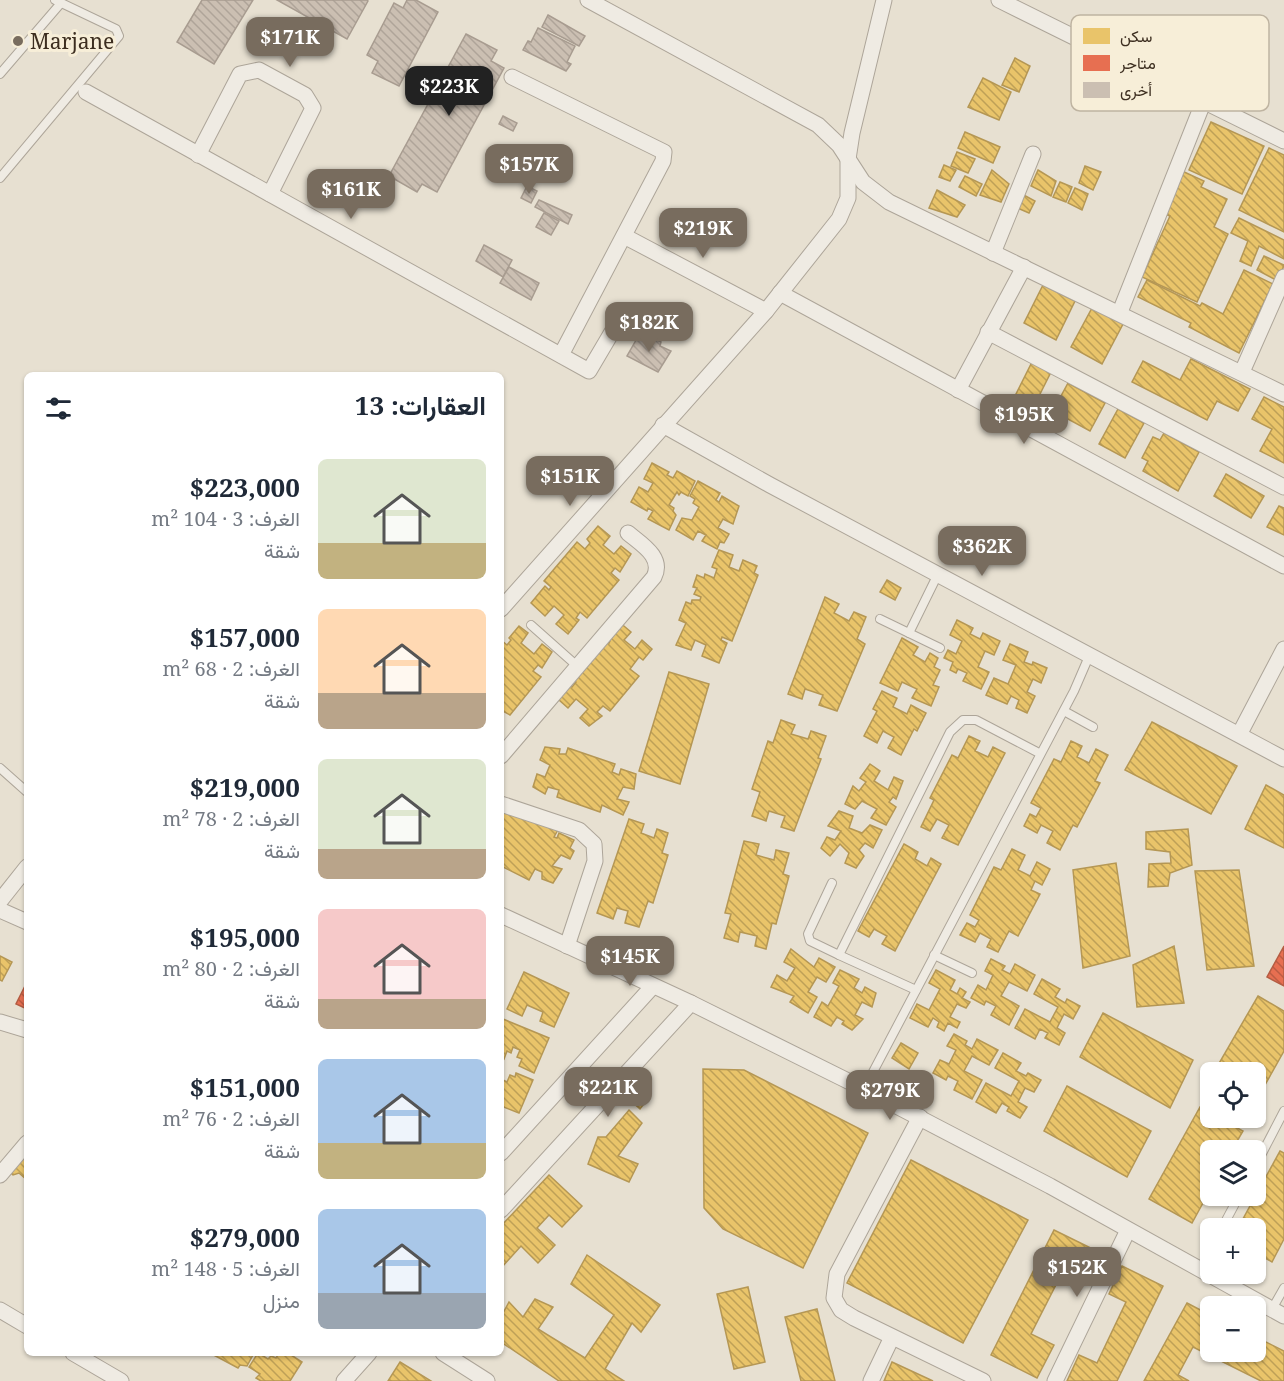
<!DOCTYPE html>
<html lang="ar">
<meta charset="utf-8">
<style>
:root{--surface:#fff;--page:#f2f2f3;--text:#1f2937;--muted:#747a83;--accent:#786c5e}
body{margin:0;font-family:"Noto Serif",Vazirmatn,serif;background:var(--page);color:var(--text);direction:rtl;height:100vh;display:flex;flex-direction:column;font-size:22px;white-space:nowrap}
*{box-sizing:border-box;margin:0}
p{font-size:20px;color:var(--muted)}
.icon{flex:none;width:33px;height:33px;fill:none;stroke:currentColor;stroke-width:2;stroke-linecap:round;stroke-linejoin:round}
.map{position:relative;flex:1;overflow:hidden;direction:ltr}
.drawer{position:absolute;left:24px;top:372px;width:480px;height:984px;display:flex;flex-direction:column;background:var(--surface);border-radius:9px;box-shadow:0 2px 4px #0004;direction:rtl}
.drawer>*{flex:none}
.fabs{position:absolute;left:1200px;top:1062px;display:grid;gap:12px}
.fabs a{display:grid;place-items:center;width:66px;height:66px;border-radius:9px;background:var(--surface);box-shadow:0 2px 4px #0004;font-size:30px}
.price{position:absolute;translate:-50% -51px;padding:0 14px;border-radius:12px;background:var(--accent);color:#fff;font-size:20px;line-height:39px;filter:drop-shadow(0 2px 3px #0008)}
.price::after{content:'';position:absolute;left:50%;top:36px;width:18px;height:14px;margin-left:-9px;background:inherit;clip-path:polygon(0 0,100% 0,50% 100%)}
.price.on{background:#222;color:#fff}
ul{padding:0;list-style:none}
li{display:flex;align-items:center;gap:18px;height:150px;padding:0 18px}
li span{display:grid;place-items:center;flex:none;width:168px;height:120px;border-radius:9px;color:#555}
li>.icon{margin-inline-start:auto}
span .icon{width:72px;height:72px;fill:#fffc;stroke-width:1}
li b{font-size:26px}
h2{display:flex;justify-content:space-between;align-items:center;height:72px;padding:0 18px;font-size:26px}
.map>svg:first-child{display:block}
.homes{fill:url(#homes-back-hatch);stroke:#b59754;stroke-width:1.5}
.shops{fill:url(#shops-back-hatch);stroke:#b45c42;stroke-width:1.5}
.building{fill:url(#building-back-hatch);stroke:#a89c90;stroke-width:1.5}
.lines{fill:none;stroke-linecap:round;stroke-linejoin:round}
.service-casing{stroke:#ada599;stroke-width:10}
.minor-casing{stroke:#ada599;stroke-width:17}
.service{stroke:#efebe3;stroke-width:8}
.minor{stroke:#efebe3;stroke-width:15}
.poi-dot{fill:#786c5e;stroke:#f7eed8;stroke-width:2}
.labels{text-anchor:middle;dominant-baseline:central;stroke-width:6;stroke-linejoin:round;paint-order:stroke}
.poi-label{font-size:21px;fill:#3d2e20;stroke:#f7eed8;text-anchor:start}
.key{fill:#f7eed8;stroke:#bfb4a1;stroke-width:1.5}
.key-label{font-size:16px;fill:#3d2e20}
</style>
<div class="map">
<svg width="1284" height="1381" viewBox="0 0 1284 1381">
<defs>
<pattern id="homes-back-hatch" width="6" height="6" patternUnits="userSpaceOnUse" patternTransform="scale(1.5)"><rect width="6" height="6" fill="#e9c46a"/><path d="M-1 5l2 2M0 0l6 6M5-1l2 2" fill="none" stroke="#bea057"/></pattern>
<pattern id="shops-back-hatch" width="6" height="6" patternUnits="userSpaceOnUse" patternTransform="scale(1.5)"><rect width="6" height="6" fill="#e76f51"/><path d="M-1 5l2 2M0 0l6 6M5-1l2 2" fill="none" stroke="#bc5c43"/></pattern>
<pattern id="building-back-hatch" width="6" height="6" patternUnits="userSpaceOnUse" patternTransform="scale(1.5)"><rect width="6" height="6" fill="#cbbfb2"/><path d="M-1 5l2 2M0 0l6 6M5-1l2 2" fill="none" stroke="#afa499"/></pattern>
</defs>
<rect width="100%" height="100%" fill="#e7e0d1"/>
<g class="homes">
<polygon points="1015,58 1030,66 1019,92 1002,85"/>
<polygon points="983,78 1011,92 999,120 968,107"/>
<polygon points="1211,122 1264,146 1242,194 1189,170"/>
<polygon points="965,132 1000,147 993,163 958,148"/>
<polygon points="1269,148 1284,155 1284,232 1239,210"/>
<polygon points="957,152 975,159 968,173 951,166"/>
<polygon points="944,165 956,170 950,181 939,177"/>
<polygon points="1085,166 1101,172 1093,190 1079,183"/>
<polygon points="992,170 1009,184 1001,202 980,195"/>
<polygon points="1038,170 1056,181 1051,196 1031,186"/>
<polygon points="1182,171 1204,181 1201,187 1227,199 1214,227 1228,234 1197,302 1142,277 1170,216 1162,213"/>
<polygon points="965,176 982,184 976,196 959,187"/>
<polygon points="1060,182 1072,187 1066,202 1053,197"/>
<polygon points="1075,188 1088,194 1082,210 1068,203"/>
<polygon points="937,190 965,205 957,217 929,208"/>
<polygon points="1020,193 1035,201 1029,213 1015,207"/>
<polygon points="1239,218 1284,240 1284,259 1259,246 1251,266 1240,261 1248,241 1231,233"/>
<polygon points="1264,256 1284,265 1278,281 1257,270"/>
<polygon points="1244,270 1273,284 1239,353 1189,327 1191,323 1138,297 1147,280 1200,306 1202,303 1223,314"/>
<polygon points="1043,285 1075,301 1056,340 1024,323"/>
<polygon points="1092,308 1123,324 1102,364 1071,347"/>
<polygon points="1191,359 1250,389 1238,411 1217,401 1207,420 1132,382 1143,361 1180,380"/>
<polygon points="1032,362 1051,372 1032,410 1013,400"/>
<polygon points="1068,383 1105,403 1090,431 1053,411"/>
<polygon points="1264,397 1284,407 1284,463 1260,451 1272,429 1252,419"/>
<polygon points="1118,409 1144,423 1125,458 1099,444"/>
<polygon points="1164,433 1199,452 1178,491 1143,471 1148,461 1142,458 1153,437 1160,440"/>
<polygon points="652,463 669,472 667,475 673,478 677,471 695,481 688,496 681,492 679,495 677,492 669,505 674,508 673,511 676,515 669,530 648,519 653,511 648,508 647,511 631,502 639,487 648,492 653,483 644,479"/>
<polygon points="1226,474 1264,496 1251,518 1214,496"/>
<polygon points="698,481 720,493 716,500 719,502 722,496 739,506 733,524 723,519 718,528 729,534 724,543 720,542 717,549 702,541 706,535 698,531 693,540 676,530 682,518 692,520 699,507 693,503 695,499 690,496"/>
<polygon points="1279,506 1284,508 1284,535 1267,527"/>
<polygon points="598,526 610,536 603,545 614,554 621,546 631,554 620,572 615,568 611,573 619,580 587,618 580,612 576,618 579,620 568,634 556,624 564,615 554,606 545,616 531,603 545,586 549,590 551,587 544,581 577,542 585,549 590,543 587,539"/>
<polygon points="719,550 733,555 729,567 739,571 743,560 757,566 754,573 758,575 732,641 722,637 721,640 727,643 719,663 702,656 706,645 695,640 691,650 676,645 686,623 679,620 686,602 691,604 692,600 700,600 701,597 694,594 697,588 693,587 697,575 704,578 705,574 714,578 717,569 712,567"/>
<polygon points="887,580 901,588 895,600 880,592"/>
<polygon points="825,597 839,604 834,613 849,621 854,612 866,617 857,639 865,644 837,711 819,705 823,695 805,689 802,699 788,694"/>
<polygon points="957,620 973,628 970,634 980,639 983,633 1000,641 994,655 985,651 978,667 989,672 981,689 963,681 967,673 958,669 956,673 950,670 953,662 944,658 948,650 956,654 962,641 950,635"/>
<polygon points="618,621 631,632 624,640 635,649 642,640 652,649 643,660 639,657 630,669 639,676 610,711 603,706 597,712 602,716 589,726 580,718 588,709 576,699 568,708 558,699 567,683 572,687 576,682 569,676 602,637 609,643 610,641 605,636"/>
<polygon points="519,626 528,633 521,643 534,654 542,644 552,652 542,668 538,665 533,671 541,677 510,715 501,710 501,640 507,645 511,640 509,638"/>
<polygon points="902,638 918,647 913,655 925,662 930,653 938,658 934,667 940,670 933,685 939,687 931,706 912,698 917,689 902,682 898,691 880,683"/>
<polygon points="1010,644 1028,652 1024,662 1032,665 1033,662 1047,668 1041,683 1033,679 1027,692 1035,696 1027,713 1016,708 1019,700 1011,696 1007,704 986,695 994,678 1008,684 1016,665 1003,660"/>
<polygon points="669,672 709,684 680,784 639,771"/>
<polygon points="882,691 897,698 893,707 907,714 911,705 926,713 917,731 914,729 901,755 888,748 894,737 883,731 877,743 864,736 877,711 873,709"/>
<polygon points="781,720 795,725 791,734 808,739 811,731 826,736 818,758 821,759 794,831 781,827 785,816 769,811 766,821 752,816 760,792 752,789 768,741 773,743"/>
<polygon points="1152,722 1237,766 1211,814 1125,770"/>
<polygon points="969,736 980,741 975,751 988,757 993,747 1005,753 958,845 942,838 949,825 937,819 930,831 921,827 934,800 930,798 952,755 958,758"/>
<polygon points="1071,741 1082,746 1077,757 1089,763 1096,749 1108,755 1095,781 1100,783 1077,827 1073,825 1060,850 1047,843 1053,831 1041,825 1037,833 1024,826 1030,814 1036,817 1041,808 1031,803 1054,759 1061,762"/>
<polygon points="545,747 560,749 559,754 566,754 568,748 615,764 612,772 619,775 621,769 636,774 634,789 623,787 617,799 629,802 623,815 602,805 600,812 557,797 559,790 548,787 545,794 533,787 537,774 545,777 550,765 540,760"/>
<polygon points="870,764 880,771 874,781 888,790 894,777 903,781 896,799 893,797 889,802 896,807 886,825 871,818 877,809 862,801 855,809 845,804 853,786 859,791 866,782 860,778"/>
<polygon points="1266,785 1284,795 1284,848 1245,829"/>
<polygon points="501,809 559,828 554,837 557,838 559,833 574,840 570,848 574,851 570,859 561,855 552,866 562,869 553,883 542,879 542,872 535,869 529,880 501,866"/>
<polygon points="839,811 853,816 849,828 862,833 870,825 882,830 873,848 865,843 859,850 864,856 856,868 845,863 849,853 840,844 830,856 821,848 827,837 835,840 841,831 828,826"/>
<polygon points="629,819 644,824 641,833 654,838 657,829 668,833 662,853 668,855 653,903 648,901 639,927 625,923 628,911 617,908 613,919 597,913"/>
<polygon points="1188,829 1192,865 1170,873 1168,886 1148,887 1149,864 1171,863 1170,852 1146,849 1146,832"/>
<polygon points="744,841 759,844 756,855 774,860 776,850 789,853 783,874 789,876 776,924 772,923 766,949 755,946 757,936 740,932 738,942 724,938 731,914 725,913"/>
<polygon points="904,844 918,852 915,859 927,866 931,858 941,864 895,951 882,944 887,936 874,929 869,937 858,931"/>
<polygon points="1012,849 1025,855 1018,870 1030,876 1037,862 1050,869 1042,885 1035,881 1031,890 1040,894 1018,936 1009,931 998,952 987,947 991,939 980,933 975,942 960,935 967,923 975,927 979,920 970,915 994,867 1001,870"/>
<polygon points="1116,863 1130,956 1083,968 1073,870"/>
<polygon points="1239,870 1254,966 1207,970 1195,871"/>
<polygon points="1174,946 1184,1003 1137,1007 1133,965"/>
<polygon points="791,949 814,967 819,958 835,967 826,982 817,977 808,992 817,997 808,1013 790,1002 794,996 771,987 777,975 787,981 795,968 784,962"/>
<polygon points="0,956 12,962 2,981 0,980"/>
<polygon points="991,959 1005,966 1002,970 1010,974 1015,964 1035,975 1027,991 1009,982 1001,996 1019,1006 1009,1025 991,1015 996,1006 986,1001 984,1005 971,998 978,985 986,990 993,975 985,971"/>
<polygon points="840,970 859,979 854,988 862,993 865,987 876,993 872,1007 862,1002 855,1015 863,1019 852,1030 842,1024 844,1021 837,1017 831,1026 814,1017 822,1002 828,1006 839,986 833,983"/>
<polygon points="936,970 955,980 950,990 957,994 960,988 966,992 962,998 970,1002 966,1008 957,1004 950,1017 960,1022 957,1028 948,1023 944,1031 937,1027 939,1022 933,1018 928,1027 910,1018 917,1004 929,1010 940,989 929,983"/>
<polygon points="524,972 569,993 554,1027 540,1021 543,1012 527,1005 522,1016 507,1009"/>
<polygon points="1042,979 1060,989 1055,997 1065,1003 1067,999 1080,1006 1073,1019 1064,1014 1057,1028 1065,1033 1059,1045 1045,1038 1048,1033 1040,1029 1035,1039 1015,1028 1025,1009 1050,1022 1058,1007 1034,994"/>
<polygon points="1258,996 1284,1011 1284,1051 1256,1101 1256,1072 1214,1072"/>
<polygon points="1103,1013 1193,1060 1170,1108 1080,1057"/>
<polygon points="503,1019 549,1038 534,1073 519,1066 522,1059 517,1057 520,1050 513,1047 511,1053 507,1051 504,1059 501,1057"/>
<polygon points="954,1034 967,1041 965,1045 972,1049 977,1039 998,1050 989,1065 972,1056 964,1071 982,1080 972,1099 954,1090 958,1081 948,1076 946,1080 933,1073 940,1060 949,1064 956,1050 947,1046"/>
<polygon points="901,1043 918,1053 909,1069 892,1058"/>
<polygon points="1003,1053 1021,1063 1016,1071 1026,1076 1028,1073 1041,1080 1034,1092 1025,1088 1018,1102 1027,1107 1020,1118 1007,1111 1009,1107 1002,1103 996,1113 976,1102 986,1083 1011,1096 1019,1081 995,1068"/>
<polygon points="703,1069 744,1070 868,1133 803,1268 723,1229 704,1208"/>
<polygon points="516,1073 533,1080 519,1113 501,1106 501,1079 507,1082 510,1075 515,1077"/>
<polygon points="1067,1086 1151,1131 1127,1177 1044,1131"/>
<polygon points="641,1089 650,1096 640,1109 632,1102"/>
<polygon points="1200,1107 1210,1113 1210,1118 1219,1118 1243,1131 1232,1150 1210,1150 1210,1190 1192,1223 1149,1199"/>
<polygon points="629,1110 642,1123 618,1156 638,1164 629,1182 588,1164 598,1137 606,1137"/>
<polygon points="27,1148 27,1180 19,1173 13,1175 7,1170"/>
<polygon points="1280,1151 1284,1153 1284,1239 1272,1262 1256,1253 1256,1228 1238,1228"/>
<polygon points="911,1160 1028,1220 963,1343 847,1283"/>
<polygon points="549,1175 582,1206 562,1227 549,1215 537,1228 555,1245 538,1263 521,1246 501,1268 501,1226"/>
<polygon points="1054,1230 1097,1251 1081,1282 1062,1273 1031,1334 1054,1345 1037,1378 991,1355"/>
<polygon points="587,1255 660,1305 641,1332 632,1323 605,1369 624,1381 559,1381 501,1342 501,1317 509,1302 523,1317 535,1299 553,1307 538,1329 585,1358 614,1315 571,1284"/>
<polygon points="1122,1266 1163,1286 1117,1381 1067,1381 1079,1355 1097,1363 1126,1302 1109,1294"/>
<polygon points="748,1287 765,1362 734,1369 717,1294"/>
<polygon points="1187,1303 1210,1315 1210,1352 1256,1352 1256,1337 1284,1351 1284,1381 1261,1381 1193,1347 1178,1375 1189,1381 1144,1381"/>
<polygon points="817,1309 835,1381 801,1381 785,1317"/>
<polygon points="210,1353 254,1353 247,1366 240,1365 238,1368"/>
<polygon points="258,1353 268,1359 271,1356 276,1358 279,1353 288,1353 302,1362 290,1381 261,1381 256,1378 260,1374 249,1367"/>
<polygon points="400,1362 431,1381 388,1381"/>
<polygon points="892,1362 933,1381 884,1381"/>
</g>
<g class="shops">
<polygon points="1284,946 1284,986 1267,977"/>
<polygon points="27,982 27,1009 16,1004"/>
</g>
<g class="building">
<polygon points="202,0 253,0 214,64 177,42"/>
<polygon points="277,0 367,0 368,1 347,39"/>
<polygon points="407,0 416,0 438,12 399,86 372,73 378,61 367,55 394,3 403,8"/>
<polygon points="548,15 585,36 579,46 542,27"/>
<polygon points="538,28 575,46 567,62 571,64 566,71 523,50 528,41 531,42"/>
<polygon points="466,34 497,50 491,61 504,68 437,192 422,184 417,192 389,176"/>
<polygon points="503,116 517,123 513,131 499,124"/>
<polygon points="527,186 537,191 531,203 521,198"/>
<polygon points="539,200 572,215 568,224 535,207"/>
<polygon points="544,213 559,221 551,235 536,227"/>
<polygon points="484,245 512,260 503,277 476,261"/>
<polygon points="509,267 539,283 531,300 500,283"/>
<polygon points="639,335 651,341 653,338 661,342 660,346 671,351 658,372 627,356"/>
</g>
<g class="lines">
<defs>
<g id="service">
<polyline points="0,74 61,3"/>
<polyline points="0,178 119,36 116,29 55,0"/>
<polyline points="880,619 940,648"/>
<polyline points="531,625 576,665"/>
<polyline points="909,633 938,574"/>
<polyline points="1064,711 1093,727"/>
<polyline points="0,768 27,792"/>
<polyline points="832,883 808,934 810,941 839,955"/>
<polyline points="934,955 972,973"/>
<polyline points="916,990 839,955 950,732 963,720 976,720 1039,753"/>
<polyline points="864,1089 1074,691 1090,654"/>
<polyline points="1256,1165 1284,1111"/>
<polyline points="1222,1228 1239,1196"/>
<polyline points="1200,1271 1210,1250"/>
<polyline points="1272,1309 1284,1288"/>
</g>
<g id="minor">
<polyline points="588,0 818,125 839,145 863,182 889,202 1284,394"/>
<polyline points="999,0 1284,141"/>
<polyline points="512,77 664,152 663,161 561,355"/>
<polyline points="86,92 589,371 612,332"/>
<polyline points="198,155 240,74 259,70 305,95 313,108 270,194"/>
<polyline points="624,236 766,311"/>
<polyline points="993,253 1033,154"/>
<polyline points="780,293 1284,566"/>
<polyline points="1120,312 1203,103"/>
<polyline points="988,332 1284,487"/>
<polyline points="1242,372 1284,277"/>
<polyline points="958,390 1024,267"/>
<polyline points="663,425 770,485 1284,759"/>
<polyline points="501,609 766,311 839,219 848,198 848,159 852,133 884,0"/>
<polyline points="1240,733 1284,649"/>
<path d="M501,756L654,577C664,557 641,544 628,533"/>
<polyline points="501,804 579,830 594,844 595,861 567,946"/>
<polyline points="0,901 27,867"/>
<polyline points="0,910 27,922"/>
<polyline points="501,915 691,1003 864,1089 1050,1186 1284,1316"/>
<polyline points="0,1022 27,1030"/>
<polyline points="920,1117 837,1274 834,1298 841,1310 854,1318 983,1381"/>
<polyline points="501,1153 653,986"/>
<polyline points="0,1175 27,1143"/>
<polyline points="501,1210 691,1003"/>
<polyline points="0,1310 27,1326"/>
<polyline points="73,1353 121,1381"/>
<polyline points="443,1353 487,1381"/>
<polyline points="344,1381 369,1353"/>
<polyline points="871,1381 892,1337"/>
<polyline points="1055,1381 1128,1230"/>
</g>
</defs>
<use href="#service" class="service-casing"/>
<use href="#minor" class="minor-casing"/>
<use href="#service" class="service"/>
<use href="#minor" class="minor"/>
</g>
<circle class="poi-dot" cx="18" cy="41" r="6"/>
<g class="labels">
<g class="poi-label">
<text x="30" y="41">Marjane</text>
</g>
</g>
<rect x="1071" y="15" width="198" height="96" rx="9" class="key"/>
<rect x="1083" y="28" width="27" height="16" fill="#e9c46a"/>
<rect x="1083" y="55" width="27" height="16" fill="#e76f51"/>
<rect x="1083" y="82" width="27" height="16" fill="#cbbfb2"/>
<g class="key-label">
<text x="1120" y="42">سكن</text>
<text x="1120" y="69">متاجر</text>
<text x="1120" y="96">أخرى</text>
</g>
</svg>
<div class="fabs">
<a><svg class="icon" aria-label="locate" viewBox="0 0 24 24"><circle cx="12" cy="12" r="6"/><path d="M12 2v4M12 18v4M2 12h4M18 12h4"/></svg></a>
<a><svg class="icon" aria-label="layers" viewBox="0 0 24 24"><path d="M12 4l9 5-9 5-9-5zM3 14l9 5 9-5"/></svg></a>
<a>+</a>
<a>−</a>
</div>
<b class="price" style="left:290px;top:68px">$171K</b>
<b class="price on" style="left:449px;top:117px">$223K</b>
<b class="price" style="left:529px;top:195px">$157K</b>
<b class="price" style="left:351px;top:220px">$161K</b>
<b class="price" style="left:703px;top:259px">$219K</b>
<b class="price" style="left:649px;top:353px">$182K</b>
<b class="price" style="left:1024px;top:445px">$195K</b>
<b class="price" style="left:570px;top:507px">$151K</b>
<b class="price" style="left:982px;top:577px">$362K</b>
<b class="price" style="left:630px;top:987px">$145K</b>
<b class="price" style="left:608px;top:1118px">$221K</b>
<b class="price" style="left:890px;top:1121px">$279K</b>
<b class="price" style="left:1077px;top:1298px">$152K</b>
<section class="drawer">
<h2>العقارات: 13<svg class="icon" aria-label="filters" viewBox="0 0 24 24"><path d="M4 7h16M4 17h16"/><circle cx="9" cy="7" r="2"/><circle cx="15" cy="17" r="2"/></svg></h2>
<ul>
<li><span style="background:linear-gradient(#dfe7d0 70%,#c2b280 0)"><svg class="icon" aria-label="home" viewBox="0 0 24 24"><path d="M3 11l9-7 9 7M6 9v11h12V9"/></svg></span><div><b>$223,000</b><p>الغرف: 3 · 104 m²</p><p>شقة</p></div></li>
<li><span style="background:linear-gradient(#ffd9b3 70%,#b9a48a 0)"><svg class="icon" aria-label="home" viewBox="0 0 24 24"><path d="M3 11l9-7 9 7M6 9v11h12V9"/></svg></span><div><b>$157,000</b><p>الغرف: 2 · 68 m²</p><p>شقة</p></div></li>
<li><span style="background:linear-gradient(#dfe7d0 75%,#b9a48a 0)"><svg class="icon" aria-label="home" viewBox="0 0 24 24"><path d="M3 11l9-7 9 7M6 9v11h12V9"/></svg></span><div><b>$219,000</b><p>الغرف: 2 · 78 m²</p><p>شقة</p></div></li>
<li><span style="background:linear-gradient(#f6c9c9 75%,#b9a48a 0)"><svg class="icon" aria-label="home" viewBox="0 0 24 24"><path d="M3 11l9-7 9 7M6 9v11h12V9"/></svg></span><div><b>$195,000</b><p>الغرف: 2 · 80 m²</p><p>شقة</p></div></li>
<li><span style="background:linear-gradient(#a9c7e8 70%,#c2b280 0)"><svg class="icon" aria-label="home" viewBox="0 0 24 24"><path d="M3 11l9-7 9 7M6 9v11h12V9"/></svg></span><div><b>$151,000</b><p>الغرف: 2 · 76 m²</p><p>شقة</p></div></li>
<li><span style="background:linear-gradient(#a9c7e8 70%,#9aa5b1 0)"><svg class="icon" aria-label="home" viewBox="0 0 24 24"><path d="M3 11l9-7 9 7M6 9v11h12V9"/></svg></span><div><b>$279,000</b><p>الغرف: 5 · 148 m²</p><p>منزل</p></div></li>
</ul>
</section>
</div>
